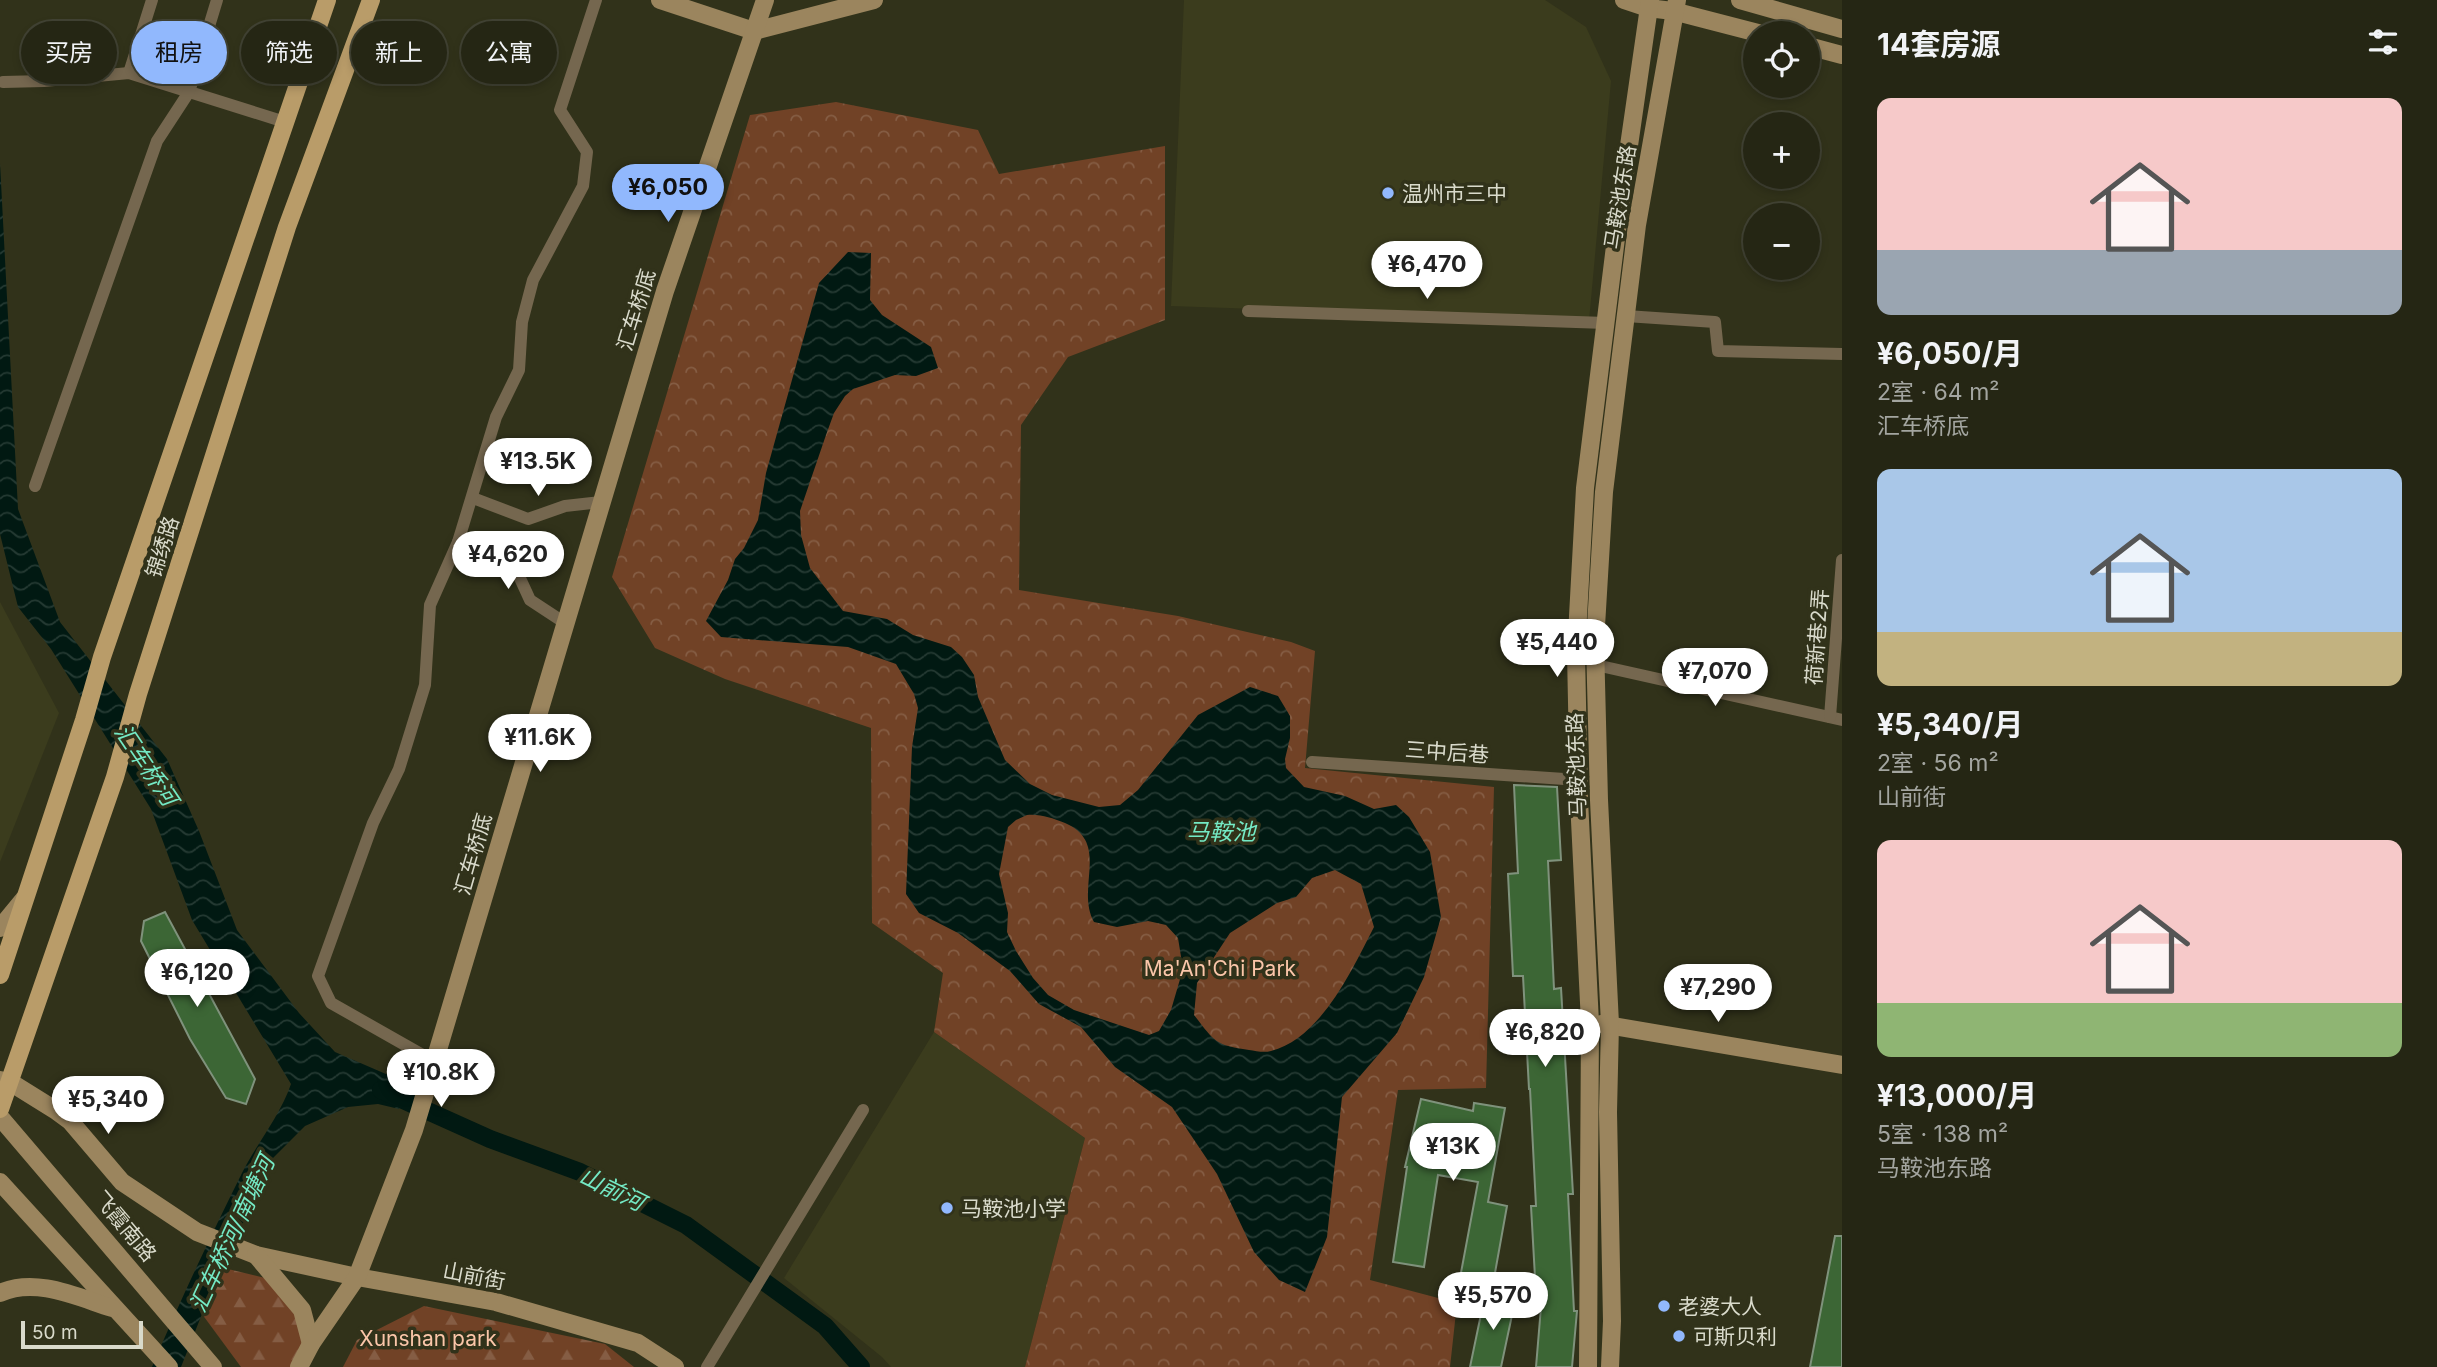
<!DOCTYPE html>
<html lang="zh">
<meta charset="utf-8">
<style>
:root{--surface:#252614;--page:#313222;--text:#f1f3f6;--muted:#a3a5a0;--line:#424334;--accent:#91b8fd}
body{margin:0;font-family:Inter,"Noto Sans SC",sans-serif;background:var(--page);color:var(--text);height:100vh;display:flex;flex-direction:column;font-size:26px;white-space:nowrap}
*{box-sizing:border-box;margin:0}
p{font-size:23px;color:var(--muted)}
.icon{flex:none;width:38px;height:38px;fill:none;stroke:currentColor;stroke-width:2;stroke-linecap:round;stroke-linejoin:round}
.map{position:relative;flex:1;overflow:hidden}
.drawer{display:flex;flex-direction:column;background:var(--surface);width:595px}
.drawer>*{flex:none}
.banner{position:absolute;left:21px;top:21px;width:665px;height:63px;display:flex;gap:14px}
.tools{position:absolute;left:1743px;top:21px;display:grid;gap:14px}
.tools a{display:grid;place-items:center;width:77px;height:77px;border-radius:50%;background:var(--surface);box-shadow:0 4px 10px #0003,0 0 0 2px var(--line);font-size:35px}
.scale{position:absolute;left:21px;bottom:18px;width:122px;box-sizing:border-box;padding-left:7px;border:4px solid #d9dacb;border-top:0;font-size:19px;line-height:24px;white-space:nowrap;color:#d9dacb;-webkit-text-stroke:5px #31321a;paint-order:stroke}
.price{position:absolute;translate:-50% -60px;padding:0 16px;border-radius:24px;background:#fff;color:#222;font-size:23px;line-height:46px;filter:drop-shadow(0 2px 4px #0008)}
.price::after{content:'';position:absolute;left:50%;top:42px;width:21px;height:16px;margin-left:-10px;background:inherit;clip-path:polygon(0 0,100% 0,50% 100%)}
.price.active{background:var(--accent);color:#111}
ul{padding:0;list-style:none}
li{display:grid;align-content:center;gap:14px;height:371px;padding:0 35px}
li span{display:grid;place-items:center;height:217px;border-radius:14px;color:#555}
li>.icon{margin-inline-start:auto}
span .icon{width:126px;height:126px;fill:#fffc;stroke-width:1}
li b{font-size:30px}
h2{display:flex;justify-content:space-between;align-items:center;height:84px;padding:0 35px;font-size:30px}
.chip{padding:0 24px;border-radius:32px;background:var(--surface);box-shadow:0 4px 10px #0003,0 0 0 2px var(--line);font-size:24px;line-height:63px}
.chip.active{background:var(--accent);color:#111}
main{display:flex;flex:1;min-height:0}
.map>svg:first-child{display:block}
.built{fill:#3b3c1d}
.forest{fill:url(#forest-firs)}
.park{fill:url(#park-crowns)}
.water{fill:url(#water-waves);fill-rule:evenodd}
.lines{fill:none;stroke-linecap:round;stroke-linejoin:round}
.canal{stroke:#011912;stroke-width:18}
.building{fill:#3c6635;stroke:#7f927c;stroke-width:2}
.street{stroke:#75674f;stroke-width:12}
.secondary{stroke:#9b855e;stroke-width:18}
.primary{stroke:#b99c69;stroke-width:18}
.poi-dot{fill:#91b8fd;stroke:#31321a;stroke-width:2.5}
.labels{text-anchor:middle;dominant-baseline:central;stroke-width:7;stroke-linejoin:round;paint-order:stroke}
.poi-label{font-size:21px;fill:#d9dacb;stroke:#31321a;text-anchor:start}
.street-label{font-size:21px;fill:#d9dacb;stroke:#31321a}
.park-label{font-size:21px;fill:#fbc6a9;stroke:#31321a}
.water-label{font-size:23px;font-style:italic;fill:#74e9c5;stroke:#31321a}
</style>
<main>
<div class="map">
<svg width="1842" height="1367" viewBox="0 0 1842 1367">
<defs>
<pattern id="forest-firs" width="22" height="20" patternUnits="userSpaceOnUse" patternTransform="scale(1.75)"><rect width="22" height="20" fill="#714226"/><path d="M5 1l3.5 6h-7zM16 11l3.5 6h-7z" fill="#855d44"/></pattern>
<pattern id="park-crowns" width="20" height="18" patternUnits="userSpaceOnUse" patternTransform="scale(1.75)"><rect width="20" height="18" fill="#714226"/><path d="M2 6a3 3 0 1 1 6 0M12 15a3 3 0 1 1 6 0" fill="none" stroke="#855d44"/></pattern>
<pattern id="water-waves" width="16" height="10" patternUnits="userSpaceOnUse" patternTransform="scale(1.75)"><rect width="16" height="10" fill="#011912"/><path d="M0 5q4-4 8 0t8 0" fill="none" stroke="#253a33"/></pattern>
</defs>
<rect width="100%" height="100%" fill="#31321a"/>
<g class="built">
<polygon points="1184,0 1545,0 1586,27 1611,81 1589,321 1171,306"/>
<polygon points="0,602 59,713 0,862"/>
<polygon points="934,1032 1085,1138 1025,1367 891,1367 882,1357 784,1278"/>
</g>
<g class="forest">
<polygon points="224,1268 273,1280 292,1303 306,1336 291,1367 241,1367 202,1314"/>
<polygon points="424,1306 605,1344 634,1367 343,1367 357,1340"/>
</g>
<polygon class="park" points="836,102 978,130 999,174 1165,146 1165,320 1068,357 1021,425 1019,590 1178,616 1291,642 1315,651 1305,768 1494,787 1486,1088 1398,1090 1370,1280 1457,1303 1450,1367 1025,1367 1085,1138 934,1032 943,973 872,923 871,728 725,679 655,648 612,577 750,115"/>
<g class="water">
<path d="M0,163L18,509L60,622L167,759L199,831L237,930L299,1013L335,1052L409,1084L399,1109L378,1104L348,1107L305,1126L272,1159L202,1314L181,1367H152C180,1301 210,1237 242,1173C257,1143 280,1116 291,1084L192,920L151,809L51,649L18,607L0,534Z"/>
<path d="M848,252L871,253L870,300L882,315L931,347L938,368L916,376L895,375L853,389L845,396L834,413L826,435L800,511L801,535L810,568L843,611L887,619L913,635L951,647L962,657L974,675L978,697L1005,760L1030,784L1052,795L1099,807L1120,805L1138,790L1198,715L1250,687L1278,696L1290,716V738L1285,759L1286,768L1304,787L1345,796L1374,809L1396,805L1409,817L1430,852L1441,917L1424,977L1397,1033L1342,1097L1327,1237L1305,1292L1279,1280L1254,1252L1217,1174L1172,1107L1115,1067L1081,1027L1039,1004L1010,971L958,933L919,913L906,894L912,747L918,708L914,694L896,664L848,647L721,637L706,621L728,580L735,559L744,548L758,520L766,473L819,283ZM1027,815C1042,814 1051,818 1065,823C1111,843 1075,888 1094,922L1117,927L1148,921L1166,925L1178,938L1183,969L1171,1010L1159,1031L1149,1035L1074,1010L1048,995L1033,978L1016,951L1007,932L1008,913L999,874L1008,827L1016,820ZM1335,870L1361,884L1374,927C1352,970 1321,1038 1271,1051C1264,1053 1256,1051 1249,1050C1215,1045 1215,1042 1194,1015L1197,983L1230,933L1277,903L1296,897L1312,878Z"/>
</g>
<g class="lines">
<polyline class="canal" points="381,1090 490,1139 580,1172 686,1225 825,1326 861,1367"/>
</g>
<g class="building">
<polygon points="1514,785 1557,787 1561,860 1548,861 1554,989 1561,988 1573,1194 1568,1194 1574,1311 1577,1311 1572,1367 1536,1367 1542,1295 1536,1295 1531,1206 1536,1206 1530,1089 1529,1089 1523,976 1513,976 1508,874 1518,873"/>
<polygon points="165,912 255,1079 246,1104 226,1098 190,1039 141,941 144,921"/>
<polygon points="1421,1099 1473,1111 1474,1103 1505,1108 1488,1202 1507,1206 1493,1284 1460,1278 1478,1182 1438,1175 1424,1267 1393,1262 1407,1167 1405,1167"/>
<polygon points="1835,1236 1842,1236 1842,1367 1810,1367"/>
<polygon points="1485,1295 1515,1301 1501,1367 1470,1367"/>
</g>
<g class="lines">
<g class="street">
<polyline points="129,73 152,0"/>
<polyline points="3,82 44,81 129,73 285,122"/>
<polyline points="1248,311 1606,323"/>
<polyline points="1626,316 1715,322 1718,351 1842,354"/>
<polyline points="35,486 157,141 189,92 217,0"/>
<polyline points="473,498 528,519 565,506 601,502"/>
<polyline points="458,542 513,563 530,600 565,623"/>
<polyline points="1596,665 1842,720"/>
<polyline points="1830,717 1842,560"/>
<polyline points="1312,762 1579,780"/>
<polyline points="435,1062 331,1003 318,976 373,823 399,769 425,685 430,605 458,542 496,417 519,370 522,322 533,280 583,186 587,152 560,110 596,0"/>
<polyline points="707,1367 863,1110"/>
</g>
<g class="secondary">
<polyline points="660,0 754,31 874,0"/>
<polyline points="1624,0 1648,8 1673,11 1758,33"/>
<polyline points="1740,0 1842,29"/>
<polyline points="1808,46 1842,55"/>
<polyline points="0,928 24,899"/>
<polyline points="1601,1024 1842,1065"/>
<polyline points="0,1080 10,1082 55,1110 70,1121 122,1182 197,1232 256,1255 357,1277 496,1302 638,1343 675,1367"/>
<polyline points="0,1117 213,1367"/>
<polyline points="0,1182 169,1367"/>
<polyline points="256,1255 302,1310 311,1344"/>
<path d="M0,1293C36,1277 77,1297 112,1308"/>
<polyline points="299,1367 311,1344 357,1277 414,1130 665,291 765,0"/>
<polyline points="1588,1367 1590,1023 1579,800 1576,653 1585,488 1618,222 1650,0"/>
<polyline points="1610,1367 1612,1321 1608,1112 1610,1024 1599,800 1595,643 1604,492 1637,225 1677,0"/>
</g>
<g class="primary">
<polyline points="0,975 84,720 102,657 327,0"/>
<polyline points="0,1109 115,777 138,694 287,227 371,0"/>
</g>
</g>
<g class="poi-dot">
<circle cx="1388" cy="193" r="7"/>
<circle cx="947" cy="1208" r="7"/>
<circle cx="1664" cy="1306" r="7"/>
<circle cx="1679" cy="1336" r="7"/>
</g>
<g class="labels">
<g class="poi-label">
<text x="1402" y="193">温州市三中</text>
<text x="961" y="1208">马鞍池小学</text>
<text x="1678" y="1306">老婆大人</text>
<text x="1693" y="1336">可斯贝利</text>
</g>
<g class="street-label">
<text transform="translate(1620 197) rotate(-81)">马鞍池东路</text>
<text transform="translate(636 310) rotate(-73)">汇车桥底</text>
<text transform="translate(162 547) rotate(-72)">锦绣路</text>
<text transform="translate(1817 637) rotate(-86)">荷新巷2弄</text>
<text transform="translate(1447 752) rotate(4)">三中后巷</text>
<text transform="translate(1576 765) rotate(-92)">马鞍池东路</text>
<text transform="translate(473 854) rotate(-74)">汇车桥底</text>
<text transform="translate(125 1226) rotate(50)">飞霞南路</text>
<text transform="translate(474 1276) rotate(11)">山前街</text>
</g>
<g class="park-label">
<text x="1220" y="968">Ma'An'Chi Park</text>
<text x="428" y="1338">Xunshan park</text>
</g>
<g class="water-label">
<text transform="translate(146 765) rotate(56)">汇车桥河</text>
<text x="1221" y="832">马鞍池</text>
<text transform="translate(612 1189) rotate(26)">山前河</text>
<text transform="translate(232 1234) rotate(-65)">汇车桥河/南塘河</text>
</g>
</g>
</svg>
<div class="tools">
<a><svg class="icon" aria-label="locate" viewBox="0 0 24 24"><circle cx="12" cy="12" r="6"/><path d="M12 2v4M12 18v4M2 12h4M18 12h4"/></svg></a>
<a>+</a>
<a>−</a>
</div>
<div class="scale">50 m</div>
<b class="price active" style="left:668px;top:224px">¥6,050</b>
<b class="price" style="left:1427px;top:301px">¥6,470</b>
<b class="price" style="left:538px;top:498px">¥13.5K</b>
<b class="price" style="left:508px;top:591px">¥4,620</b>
<b class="price" style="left:1557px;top:679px">¥5,440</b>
<b class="price" style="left:1715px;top:708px">¥7,070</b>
<b class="price" style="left:540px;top:774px">¥11.6K</b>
<b class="price" style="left:197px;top:1009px">¥6,120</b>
<b class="price" style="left:1718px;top:1024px">¥7,290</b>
<b class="price" style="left:1545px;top:1069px">¥6,820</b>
<b class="price" style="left:441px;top:1109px">¥10.8K</b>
<b class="price" style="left:108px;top:1136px">¥5,340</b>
<b class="price" style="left:1453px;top:1183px">¥13K</b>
<b class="price" style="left:1493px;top:1332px">¥5,570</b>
<div class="banner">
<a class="chip">买房</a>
<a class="chip active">租房</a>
<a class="chip">筛选</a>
<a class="chip">新上</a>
<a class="chip">公寓</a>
</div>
</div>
<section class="drawer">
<h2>14套房源<svg class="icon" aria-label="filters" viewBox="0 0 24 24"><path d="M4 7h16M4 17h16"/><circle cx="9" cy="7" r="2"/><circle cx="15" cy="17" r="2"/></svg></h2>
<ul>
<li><span style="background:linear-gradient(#f6c9c9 70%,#9aa5b1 0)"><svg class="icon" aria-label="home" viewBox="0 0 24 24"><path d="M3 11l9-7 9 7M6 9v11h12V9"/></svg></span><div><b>¥6,050/月</b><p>2室 · 64 m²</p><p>汇车桥底</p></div></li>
<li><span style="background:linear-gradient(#a9c7e8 75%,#c2b280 0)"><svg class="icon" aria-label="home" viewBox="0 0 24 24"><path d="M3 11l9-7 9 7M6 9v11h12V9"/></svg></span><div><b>¥5,340/月</b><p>2室 · 56 m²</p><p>山前街</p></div></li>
<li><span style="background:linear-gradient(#f6c9c9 75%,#8fb573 0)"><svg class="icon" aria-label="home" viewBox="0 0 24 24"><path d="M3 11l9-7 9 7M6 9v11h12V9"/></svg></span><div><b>¥13,000/月</b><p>5室 · 138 m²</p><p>马鞍池东路</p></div></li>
</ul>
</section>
</main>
